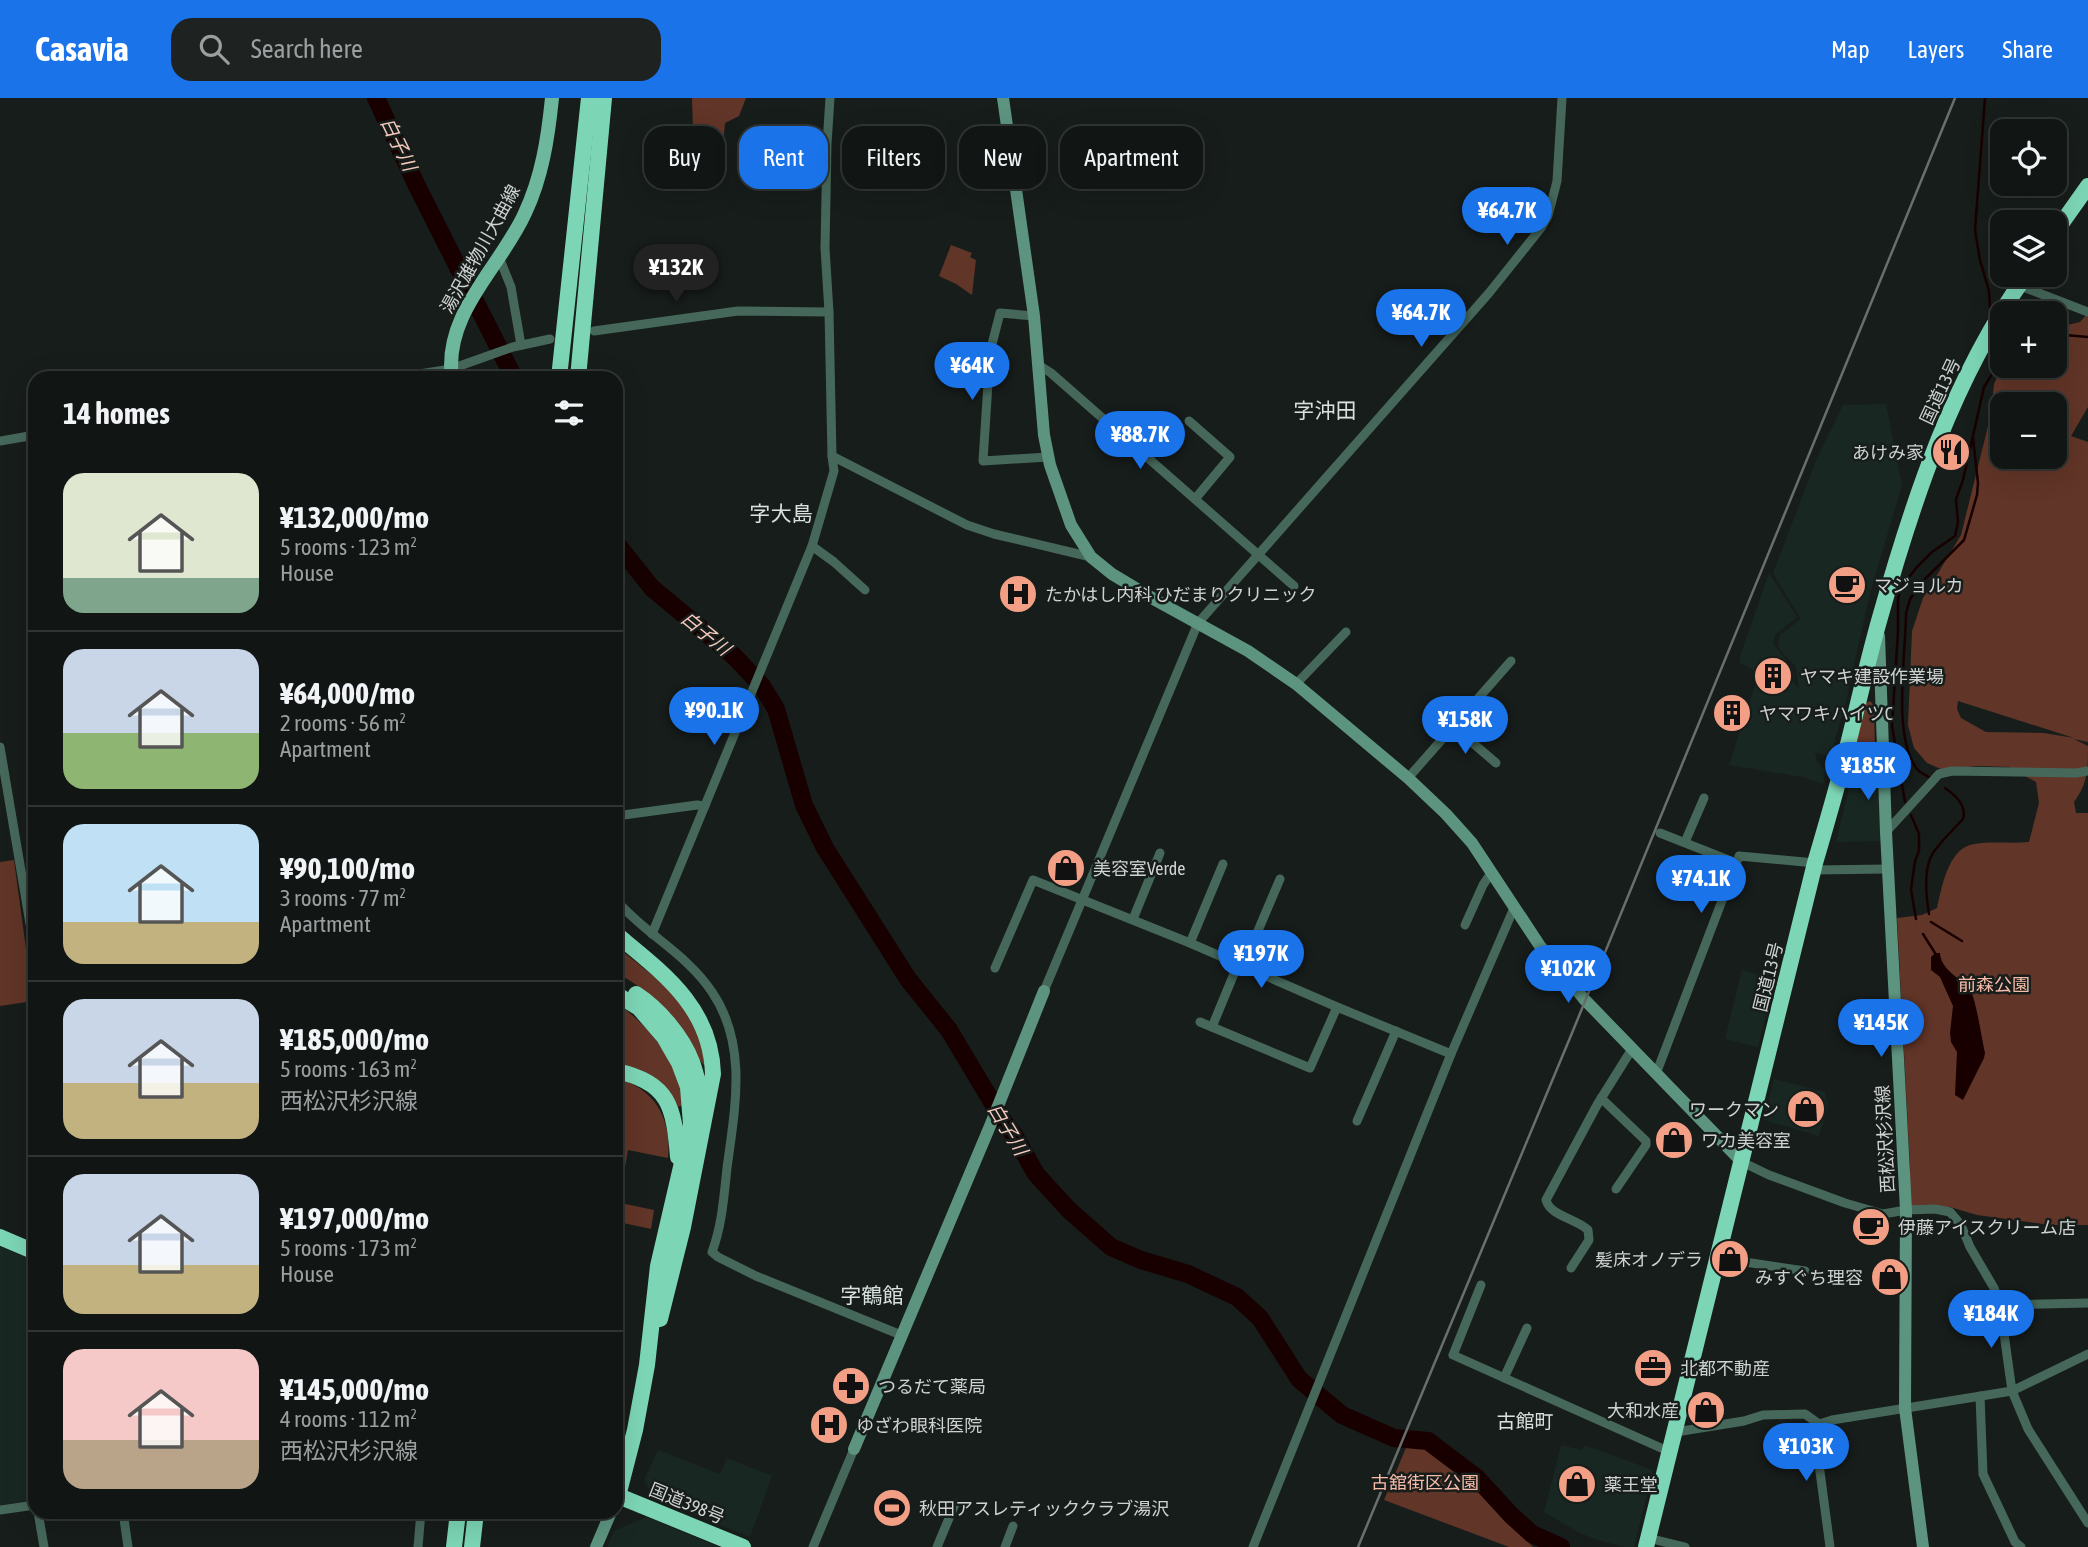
<!DOCTYPE html>
<meta charset="utf-8">
<style>
:root{--surface:#111614;--page:#1e2322;--text:#f1f3f6;--muted:#9c9fa0;--line:#303534;--accent:#1a73e8}
body{margin:0;font-family:"Asap Condensed","Noto Sans JP",sans-serif;background:var(--page);color:var(--text);height:100vh;display:flex;flex-direction:column;font-size:26px;white-space:nowrap}
*{box-sizing:border-box;margin:0}
p{font-size:23px;color:var(--muted)}
.icon{flex:none;width:38px;height:38px;fill:none;stroke:currentColor;stroke-width:2;stroke-linecap:round;stroke-linejoin:round}
.map{position:relative;flex:1;overflow:hidden}
.sheet{position:absolute;left:28px;top:273px;width:595px;height:1148px;display:flex;flex-direction:column;background:var(--surface);border-radius:21px;box-shadow:0 7px 28px #0002,0 0 0 2px var(--line)}
.sheet>*{flex:none}
.banner{position:absolute;left:644px;top:28px;width:665px;height:63px;display:flex;gap:14px}
.controls{position:absolute;left:1990px;top:21px;display:grid;gap:14px}
.controls a{display:grid;place-items:center;width:77px;height:77px;border-radius:14px;background:var(--surface);box-shadow:0 7px 28px #0002,0 0 0 2px var(--line);font-size:35px}
.price{position:absolute;translate:-50% -60px;padding:0 16px;border-radius:24px;background:var(--accent);color:#fff;font-size:23px;line-height:46px;filter:drop-shadow(0 2px 4px #0008)}
.price::after{content:'';position:absolute;left:50%;top:42px;width:21px;height:16px;margin-left:-10px;background:inherit;clip-path:polygon(0 0,100% 0,50% 100%)}
.price.current{background:#222;color:#fff}
ul{padding:0;list-style:none}
li{display:flex;align-items:center;gap:21px;height:175px;padding:0 35px}
li+li{border-top:2px solid var(--line)}
li span{display:grid;place-items:center;flex:none;width:196px;height:140px;border-radius:21px;color:#555}
li>.icon{margin-inline-start:auto}
span .icon{width:84px;height:84px;fill:#fffc;stroke-width:1}
li b{font-size:30px}
h2{display:flex;justify-content:space-between;align-items:center;height:84px;padding:0 35px;font-size:30px}
.tag{padding:0 24px;border-radius:21px;background:var(--surface);box-shadow:0 7px 28px #0002,0 0 0 2px var(--line);font-size:24px;line-height:63px}
.tag.current{background:var(--accent);color:#fff}
header{display:flex;align-items:center;gap:42px;box-sizing:border-box;height:98px;padding:0 35px;background:var(--accent);color:#fff}
header strong{font-size:33px}
nav{display:flex;gap:38px;margin-inline-start:auto;font-size:24px}
.search{width:490px;height:63px;background:var(--page);display:flex;align-items:center;gap:18px;box-sizing:border-box;padding:0 24px;border-radius:21px;color:var(--muted);font-size:26px}
.map>svg:first-child{display:block}
.built{fill:#192722}
.green{fill:#613527;fill-rule:evenodd}
.water{fill:#180000}
.lines{fill:none;stroke-linecap:round;stroke-linejoin:round}
.stream{stroke:#180000;stroke-width:2.5}
.river{stroke:#180000;stroke-width:18}
.street{stroke:#46685b;stroke-width:9}
.secondary{stroke:#5d9480;stroke-width:12}
.primary{stroke:#6db79c;stroke-width:14}
.highway{stroke:#7cd6b6;stroke-width:16}
.rail{stroke:#696f6d;stroke-width:2.5}
.labels{text-anchor:middle;dominant-baseline:central;stroke-width:5;stroke-linejoin:round;paint-order:stroke}
.street-label{font-size:18px;fill:#ced2d0;stroke:#171d1b}
.poi-label{font-size:18px;fill:#ced2d0;stroke:#171d1b;text-anchor:start}
.park-label{font-size:18px;fill:#f9bba8;stroke:#171d1b}
.water-label{font-size:19px;font-style:italic;fill:#f5cabd;stroke:#171d1b}
.neighbourhood-label{font-size:19px;fill:#d8e1dd;stroke:#171d1b}
.quarter-label{font-size:21px;fill:#d8e1dd;stroke:#171d1b}
</style>
<header>
<strong>Casavia</strong>
<div class="search"><svg class="icon" aria-label="search" viewBox="0 0 24 24"><circle cx="10" cy="10" r="6"/><path d="M15 15l6 6"/></svg>Search here</div>
<nav><a>Map</a><a>Layers</a><a>Share</a></nav>
</header>
<div class="map">
<svg width="2088" height="1449" viewBox="0 0 2088 1449">
<rect width="100%" height="100%" fill="#171d1b"/>
<g class="built">
<polygon points="1886,306 1902,387 1869,499 1846,603 1830,659 1815,654 1817,664 1826,672 1823,686 1802,679 1729,667 1758,578 1752,571 1740,565 1740,558 1769,475 1797,519 1775,537 1773,545 1792,570 1793,585 1799,590 1796,569 1780,552 1778,544 1780,537 1801,521 1773,475 1817,360 1843,307"/>
<polygon points="1852,677 1879,679 1881,743 1836,744"/>
<polygon points="1742,872 1775,881 1758,949 1725,941"/>
<polygon points="1774,981 1825,994 1828,1008 1819,1038 1764,1022"/>
<polygon points="0,1148 35,1163 35,1402 0,1407"/>
<polygon points="1561,1347 1582,1352 1584,1347 1653,1372 1634,1449 1624,1449 1601,1443 1582,1436 1544,1414"/>
<polygon points="658,1352 720,1376 727,1360 772,1378 750,1439 655,1401 644,1382"/>
<polygon points="646,1419 719,1449 607,1449 614,1433"/>
</g>
<g class="green">
<polygon points="692,0 746,0 739,18 725,25 723,48 718,54 708,55 699,50 693,32"/>
<polygon points="951,147 972,155 970,159 976,162 972,197 956,186 939,178"/>
<path d="M2086,217L2088,218V309L2071,338L2088,344V644L2074,641L2088,648C2088,672 2088,685 2074,704L2076,715H2088V1127H2050L1977,1117L1950,1109L1910,1108V1069L1897,820L1922,817L1937,810C1942,789 1948,750 1974,746C1992,743 2011,746 2029,744L2039,705L2036,684L2009,669L1977,668L1943,672L1927,665L1914,650L1908,627L1912,533L1923,500L1961,437L1991,316L1994,286L1999,275L2004,268H2054L2055,230L2080,224ZM2002,306H2054V359H2002ZM1958,603L2074,640L2044,635L1986,634L1961,620L1957,611Z"/>
<path d="M1870,603L1874,607L1875,651C1867,656 1863,657 1855,652V646L1865,605Z"/>
<polygon points="14,762 33,903 0,908 0,764"/>
<path d="M616,848C644,871 677,893 694,925C701,939 704,958 709,973C675,935 666,899 616,875Z"/>
<path d="M616,905C651,928 678,965 684,1007L677,1009L616,967Z"/>
<path d="M616,980C655,990 672,1021 668,1060L628,1052L625,1069L616,1067Z"/>
<polygon points="616,1104 654,1112 651,1131 623,1125 616,1153"/>
<path d="M1408,1345C1434,1353 1455,1364 1471,1387L1533,1449H1509L1384,1402Z"/>
</g>
<path class="water" d="M1935,855H1940C1941,873 1961,879 1971,894C1976,902 1982,942 1985,955L1984,960L1963,1002L1955,997L1957,954L1951,944L1950,935L1953,908L1940,879L1931,872V859Z"/>
<g class="lines">
<g class="stream">
<polyline points="1985,0 1975,132 1980,162 1989,193 1990,210 1995,215"/>
<polyline points="2054,239 2065,237 2088,239"/>
<path d="M1930,680C1926,677 1920,675 1917,671C1892,640 1906,554 1906,515L1910,501L1923,483L1964,442L1977,397L1978,385L1973,340"/>
<polyline points="1905,704 1892,628 1898,533 1898,501 1901,489 1917,469 1932,454 1955,438 1958,424 1956,401 1963,382 1984,289 2002,260"/>
<polyline points="1911,717 1919,736 1919,753 1915,763 1911,791 1916,821"/>
<path d="M1929,816C1926,798 1923,771 1933,755C1941,743 1953,732 1963,721C1967,707 1955,697 1945,690"/>
<polyline points="1931,824 1962,843"/>
<polyline points="1923,836 1935,855"/>
</g>
<g class="river">
<polyline points="376,0 417,88 514,280"/>
<polyline points="616,445 652,490 735,559 762,588 776,611 804,707 825,750 908,881 949,932 1004,1024 1014,1037 1036,1076 1069,1112 1111,1149 1141,1162 1188,1176 1237,1199 1260,1220 1299,1281 1342,1317 1394,1340 1428,1343 1477,1380 1511,1417 1532,1436 1561,1449"/>
</g>
<g class="street">
<polyline points="499,159 511,189 521,247"/>
<polyline points="2018,187 2088,214"/>
<polyline points="1034,218 1000,215 990,254 983,363 1048,359"/>
<polyline points="594,233 738,213 829,214"/>
<polyline points="1037,266 1051,275 1294,488"/>
<polyline points="394,280 451,271 513,249 550,241"/>
<polyline points="1189,323 1230,359 1195,401"/>
<polyline points="0,343 35,337"/>
<polyline points="832,358 967,427 994,436 1091,459"/>
<polyline points="812,448 834,464 865,492"/>
<polyline points="1296,586 1346,534"/>
<polyline points="1453,628 1496,665"/>
<polyline points="0,649 35,855"/>
<polyline points="1408,680 1511,563"/>
<polyline points="616,718 697,707 705,708"/>
<polyline points="1886,734 1939,676 1952,673 2076,675 2088,673"/>
<polyline points="1660,735 1736,765"/>
<polyline points="1685,744 1704,700"/>
<polyline points="1814,772 1888,771"/>
<path d="M616,802C645,836 687,856 712,894C748,947 735,1010 727,1070C724,1098 722,1127 712,1154L718,1159L756,1178L901,1237"/>
<polyline points="1133,821 1160,755"/>
<polyline points="1465,827 1483,787 1491,775"/>
<polyline points="652,836 812,448 834,373 832,358 829,214 825,150 827,46 830,0"/>
<polyline points="1190,845 1223,766"/>
<polyline points="1243,868 1280,781"/>
<polyline points="995,870 1033,782 1190,845 1337,909 1451,956"/>
<polyline points="1044,893 1198,525 1489,195 1541,130 1548,118 1557,83 1562,0"/>
<polyline points="1200,924 1310,970 1337,909"/>
<polyline points="1212,929 1238,866"/>
<polyline points="1656,976 1739,758 1815,765"/>
<polyline points="1601,1000 1646,1043 1646,1047 1616,1091"/>
<polyline points="1357,1023 1396,933"/>
<polyline points="1742,1064 1769,1077 1845,1105 1883,1116 1906,1112 1935,1111 1950,1114 1961,1127 1970,1149 1994,1190 2000,1207 2012,1293 2028,1331 2088,1425"/>
<polyline points="1718,1160 1805,1173"/>
<path d="M1571,1170L1589,1142L1588,1132C1577,1121 1550,1118 1546,1102L1597,1007L1632,951"/>
<polyline points="1481,1187 1453,1257 1670,1354"/>
<polyline points="2000,1207 2088,1205"/>
<polyline points="1504,1280 1527,1230"/>
<polyline points="1980,1298 1983,1376 2015,1444 2021,1449"/>
<polyline points="1819,1326 1832,1322 2012,1293 2088,1256"/>
<polyline points="1819,1326 1815,1336 1830,1449"/>
<polyline points="1676,1334 1744,1323 1763,1317 1805,1316 1819,1326"/>
<polyline points="0,1412 35,1407"/>
<polyline points="38,1414 44,1449"/>
<polyline points="123,1414 128,1449"/>
<polyline points="1648,1440 1685,1449"/>
<polyline points="418,1449 421,1414"/>
<polyline points="813,1449 854,1351"/>
<polyline points="937,1449 955,1406"/>
<polyline points="1005,1449 1013,1428"/>
<polyline points="1253,1449 1451,956 1514,810"/>
</g>
<g class="secondary">
<polyline points="1003,0 1034,218 1044,337 1050,367 1071,427 1091,459 1112,476 1157,503 1248,553 1296,586 1408,680 1446,716 1472,745 1540,848 1584,901 1742,1064"/>
<polyline points="1879,538 1886,734 1906,1112 1905,1310 1923,1449"/>
<polyline points="1844,662 1883,673"/>
<polyline points="854,1351 990,1028 1044,893"/>
<polyline points="596,1449 611,1414"/>
</g>
<path class="primary" d="M452,280C443,215 501,169 525,115C542,79 548,40 552,0"/>
<g class="highway">
<polyline points="2054,136 2088,88"/>
<polyline points="559,280 589,0"/>
<polyline points="578,280 604,0"/>
<path d="M616,836C663,875 711,909 713,976L683,1129L660,1221"/>
<polyline points="616,896 639,910 664,939 679,965 688,989 691,1026 658,1168 647,1267 635,1332 618,1398"/>
<path d="M636,896C659,911 682,938 692,964C697,978 700,994 704,1008"/>
<path d="M616,973C670,984 674,1010 678,1059"/>
<polyline points="0,1139 35,1154"/>
<polyline points="616,1397 743,1449"/>
<polyline points="454,1449 458,1414"/>
<polyline points="472,1449 476,1414"/>
<path d="M1646,1449L1815,765C1825,731 1835,697 1844,662C1856,616 1866,569 1879,523C1913,402 1953,280 2026,177"/>
</g>
<polyline class="rail" points="1358,1449 1572,935 1955,0"/>
</g>
<defs>
<symbol id="restaurant-disc" viewBox="-11 -11 22 22"><circle r="9.5" fill="#f39f85" stroke="#171d1b"/><path d="M-5-6h1v4h1v-4h1v4h1v-4h1v5L-1.5 .5V6h-2V.5L-5-1ZM5-6V6H3V1.5H1.5Q1.5-4 5-6Z" fill="#111"/></symbol>
<symbol id="cafe-disc" viewBox="-11 -11 22 22"><circle r="9.5" fill="#f39f85" stroke="#171d1b"/><path d="M-5.5-4.5H6V0H3Q3 3.5 0 3.5H-2.5Q-5.5 3.5-5.5 0ZM3-3.2v2h1.7v-2ZM-6 4.5H4V6H-6Z" fill="#111"/></symbol>
<symbol id="hospital-disc" viewBox="-11 -11 22 22"><circle r="9.5" fill="#f39f85" stroke="#171d1b"/><path d="M-5-5h3v3.5h4V-5h3V5h-3V1.5h-4V5h-3Z" fill="#111"/></symbol>
<symbol id="building-disc" viewBox="-11 -11 22 22"><circle r="9.5" fill="#f39f85" stroke="#171d1b"/><path d="M-4-6H4V6H1V3H-1V6H-4ZM-2.5-4.3h1.7v1.8h-1.7ZM.8-4.3h1.7v1.8H.8ZM-2.5-1h1.7V.8h-1.7ZM.8-1h1.7V.8H.8Z" fill="#111"/></symbol>
<symbol id="shop-disc" viewBox="-11 -11 22 22"><circle r="9.5" fill="#f39f85" stroke="#171d1b"/><path d="M-5-2.5h2.3a2.7 3.5 0 0 1 5.4 0H5L5.5 6h-11ZM-1.5-2.5h3a1.5 2.3 0 0 0-3 0Z" fill="#111"/></symbol>
<symbol id="office-disc" viewBox="-11 -11 22 22"><circle r="9.5" fill="#f39f85" stroke="#171d1b"/><path d="M-6-3h4V-5.5h4V-3h4V5H-6ZM-1-4.5V-3h2v-1.5ZM-6 0V1H6V0Z" fill="#111"/></symbol>
<symbol id="pharmacy-disc" viewBox="-11 -11 22 22"><circle r="9.5" fill="#f39f85" stroke="#171d1b"/><path d="M-2-6h4v4h4v4h-4v4h-4v-4h-4v-4h4Z" fill="#111"/></symbol>
<symbol id="stadium-disc" viewBox="-11 -11 22 22"><circle r="9.5" fill="#f39f85" stroke="#171d1b"/><path d="M0-5a6.5 5 0 1 0 0 10a6.5 5 0 1 0 0-10ZM-3.5-1.8h7v3.6h-7Z" fill="#111"/></symbol>
</defs>
<g fill-rule="evenodd">
<use href="#restaurant-disc" x="1929" y="332" width="44" height="44"/>
<use href="#cafe-disc" x="1825" y="465" width="44" height="44"/>
<use href="#hospital-disc" x="996" y="474" width="44" height="44"/>
<use href="#building-disc" x="1751" y="556" width="44" height="44"/>
<use href="#building-disc" x="1710" y="593" width="44" height="44"/>
<use href="#shop-disc" x="1044" y="748" width="44" height="44"/>
<use href="#shop-disc" x="1784" y="989" width="44" height="44"/>
<use href="#shop-disc" x="1652" y="1020" width="44" height="44"/>
<use href="#cafe-disc" x="1849" y="1107" width="44" height="44"/>
<use href="#shop-disc" x="1708" y="1139" width="44" height="44"/>
<use href="#shop-disc" x="1868" y="1157" width="44" height="44"/>
<use href="#office-disc" x="1631" y="1248" width="44" height="44"/>
<use href="#pharmacy-disc" x="829" y="1266" width="44" height="44"/>
<use href="#shop-disc" x="1684" y="1290" width="44" height="44"/>
<use href="#hospital-disc" x="807" y="1305" width="44" height="44"/>
<use href="#shop-disc" x="1555" y="1364" width="44" height="44"/>
<use href="#stadium-disc" x="870" y="1388" width="44" height="44"/>
</g>
<g class="labels">
<g class="street-label">
<text transform="translate(480 151) rotate(-61)">湯沢雄物川大曲線</text>
<text transform="translate(1940 293) rotate(-65)">国道13号</text>
<text transform="translate(1768 879) rotate(-76)">国道13号</text>
<text transform="translate(1885 1041) rotate(-93)">西松沢杉沢線</text>
<text transform="translate(687 1405) rotate(22)">国道398号</text>
</g>
<g class="poi-label">
<text x="1924" y="354" text-anchor="end">あけみ家</text>
<text x="1874" y="487">マジョルカ</text>
<text x="1045" y="496">たかはし内科 ひだまりクリニック</text>
<text x="1800" y="578">ヤマキ建設作業場</text>
<text x="1759" y="615">ヤマワキハイツC</text>
<text x="1093" y="770">美容室Verde</text>
<text x="1779" y="1011" text-anchor="end">ワークマン</text>
<text x="1701" y="1042">ワカ美容室</text>
<text x="1898" y="1129">伊藤アイスクリーム店</text>
<text x="1703" y="1161" text-anchor="end">髪床オノデラ</text>
<text x="1863" y="1179" text-anchor="end">みすぐち理容</text>
<text x="1680" y="1270">北都不動産</text>
<text x="878" y="1288">つるだて薬局</text>
<text x="1679" y="1312" text-anchor="end">大和水産</text>
<text x="856" y="1327">ゆざわ眼科医院</text>
<text x="1604" y="1386">薬王堂</text>
<text x="919" y="1410">秋田アスレティッククラブ湯沢</text>
</g>
<g class="park-label">
<text x="1994" y="886">前森公園</text>
<text x="1425" y="1384">古舘街区公園</text>
</g>
<g class="water-label">
<text transform="translate(399 46) rotate(64)">白子川</text>
<text transform="translate(706 535) rotate(39)">白子川</text>
<text transform="translate(1008 1031) rotate(59)">白子川</text>
</g>
<g class="neighbourhood-label">
<text x="1525" y="1323">古館町</text>
</g>
<g class="quarter-label">
<text x="1325" y="312">字沖田</text>
<text x="781" y="415">字大島</text>
<text x="872" y="1197">字鶴館</text>
</g>
</g>
</svg>
<div class="controls">
<a><svg class="icon" aria-label="locate" viewBox="0 0 24 24"><circle cx="12" cy="12" r="6"/><path d="M12 2v4M12 18v4M2 12h4M18 12h4"/></svg></a>
<a><svg class="icon" aria-label="layers" viewBox="0 0 24 24"><path d="M12 4l9 5-9 5-9-5zM3 14l9 5 9-5"/></svg></a>
<a>+</a>
<a>−</a>
</div>
<b class="price" style="left:1507px;top:149px">¥64.7K</b>
<b class="price current" style="left:676px;top:206px">¥132K</b>
<b class="price" style="left:1421px;top:251px">¥64.7K</b>
<b class="price" style="left:972px;top:304px">¥64K</b>
<b class="price" style="left:1140px;top:373px">¥88.7K</b>
<b class="price" style="left:714px;top:649px">¥90.1K</b>
<b class="price" style="left:1465px;top:658px">¥158K</b>
<b class="price" style="left:1868px;top:704px">¥185K</b>
<b class="price" style="left:1701px;top:817px">¥74.1K</b>
<b class="price" style="left:1261px;top:892px">¥197K</b>
<b class="price" style="left:1568px;top:907px">¥102K</b>
<b class="price" style="left:1881px;top:961px">¥145K</b>
<b class="price" style="left:1991px;top:1252px">¥184K</b>
<b class="price" style="left:1806px;top:1385px">¥103K</b>
<div class="banner">
<a class="tag">Buy</a>
<a class="tag current">Rent</a>
<a class="tag">Filters</a>
<a class="tag">New</a>
<a class="tag">Apartment</a>
</div>
<section class="sheet">
<h2>14 homes<svg class="icon" aria-label="filters" viewBox="0 0 24 24"><path d="M4 7h16M4 17h16"/><circle cx="9" cy="7" r="2"/><circle cx="15" cy="17" r="2"/></svg></h2>
<ul>
<li><span style="background:linear-gradient(#dfe7d0 75%,#7fa58c 0)"><svg class="icon" aria-label="home" viewBox="0 0 24 24"><path d="M3 11l9-7 9 7M6 9v11h12V9"/></svg></span><div><b>¥132,000/mo</b><p>5 rooms · 123 m²</p><p>House</p></div></li>
<li><span style="background:linear-gradient(#c9d6e8 60%,#8fb573 0)"><svg class="icon" aria-label="home" viewBox="0 0 24 24"><path d="M3 11l9-7 9 7M6 9v11h12V9"/></svg></span><div><b>¥64,000/mo</b><p>2 rooms · 56 m²</p><p>Apartment</p></div></li>
<li><span style="background:linear-gradient(#bfe0f5 70%,#c2b280 0)"><svg class="icon" aria-label="home" viewBox="0 0 24 24"><path d="M3 11l9-7 9 7M6 9v11h12V9"/></svg></span><div><b>¥90,100/mo</b><p>3 rooms · 77 m²</p><p>Apartment</p></div></li>
<li><span style="background:linear-gradient(#c9d6e8 60%,#c2b280 0)"><svg class="icon" aria-label="home" viewBox="0 0 24 24"><path d="M3 11l9-7 9 7M6 9v11h12V9"/></svg></span><div><b>¥185,000/mo</b><p>5 rooms · 163 m²</p><p>西松沢杉沢線</p></div></li>
<li><span style="background:linear-gradient(#c9d6e8 65%,#c2b280 0)"><svg class="icon" aria-label="home" viewBox="0 0 24 24"><path d="M3 11l9-7 9 7M6 9v11h12V9"/></svg></span><div><b>¥197,000/mo</b><p>5 rooms · 173 m²</p><p>House</p></div></li>
<li><span style="background:linear-gradient(#f6c9c9 65%,#b9a48a 0)"><svg class="icon" aria-label="home" viewBox="0 0 24 24"><path d="M3 11l9-7 9 7M6 9v11h12V9"/></svg></span><div><b>¥145,000/mo</b><p>4 rooms · 112 m²</p><p>西松沢杉沢線</p></div></li>
</ul>
</section>
</div>
